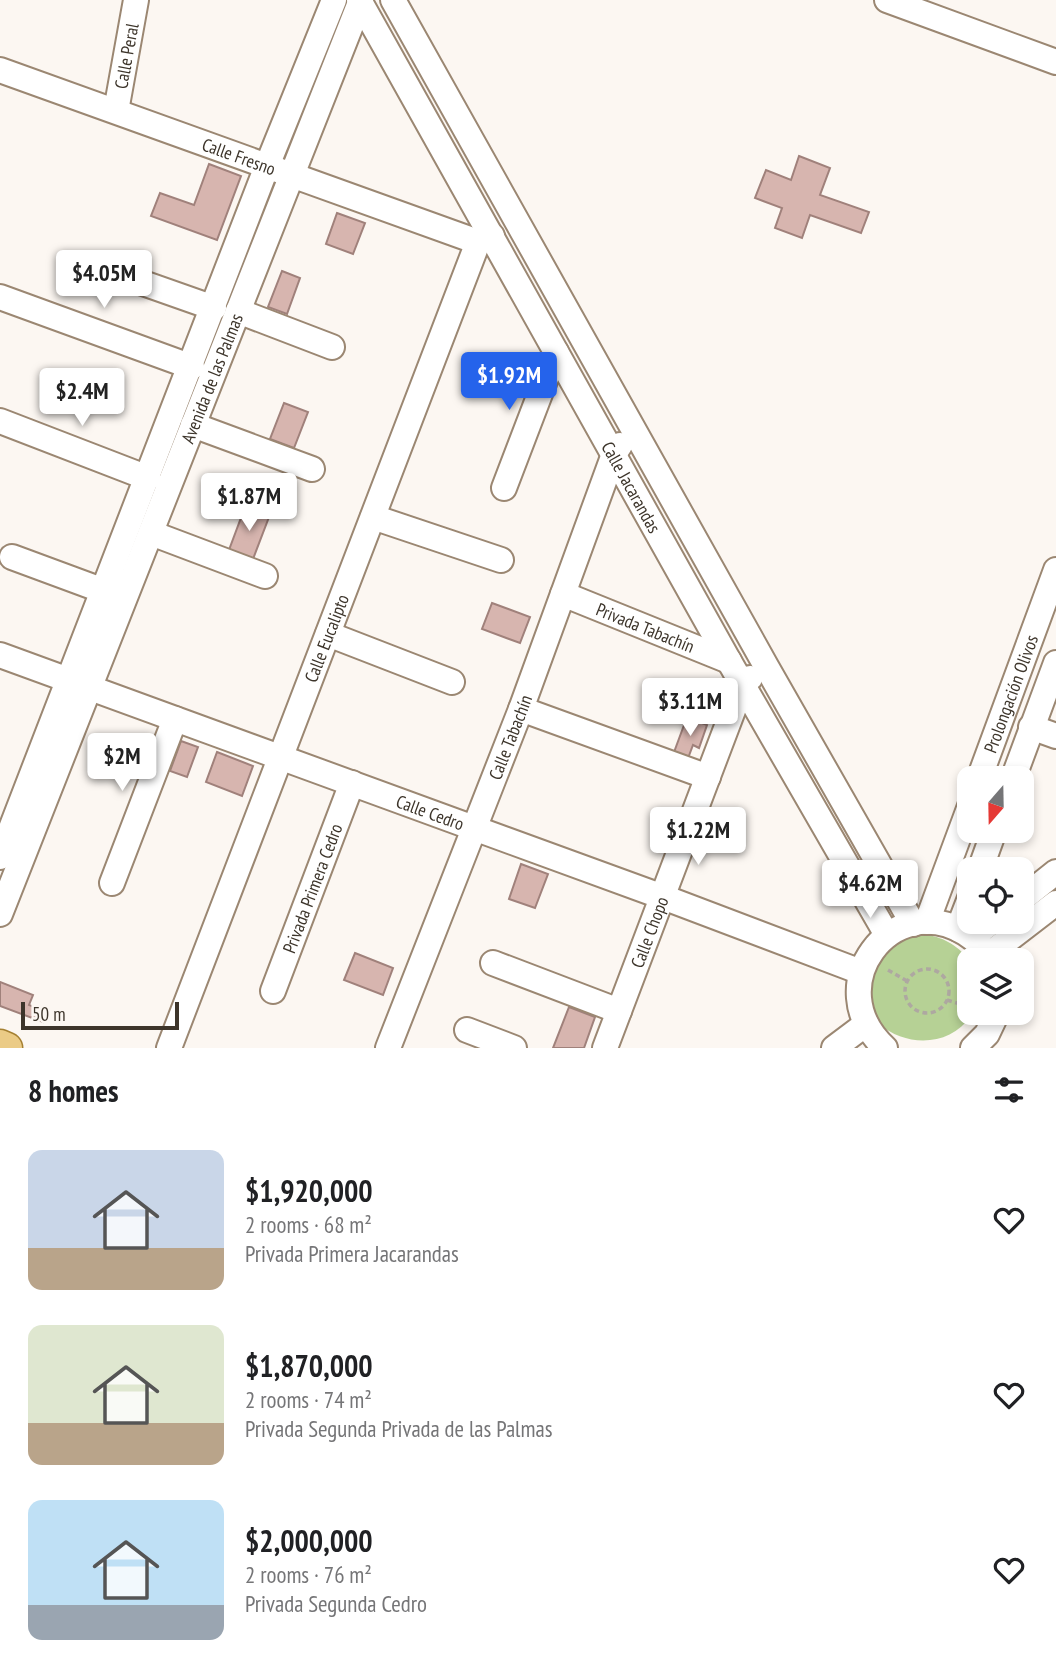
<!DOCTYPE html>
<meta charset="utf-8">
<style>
:root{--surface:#fff;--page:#f6f6f6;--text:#202124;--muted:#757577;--accent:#2563eb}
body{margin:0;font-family:"PT Sans Narrow",sans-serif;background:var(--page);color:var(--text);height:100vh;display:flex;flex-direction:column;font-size:26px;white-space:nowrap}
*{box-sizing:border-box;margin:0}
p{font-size:23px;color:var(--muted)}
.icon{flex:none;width:38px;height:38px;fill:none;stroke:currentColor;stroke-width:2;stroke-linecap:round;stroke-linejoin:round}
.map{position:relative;height:1048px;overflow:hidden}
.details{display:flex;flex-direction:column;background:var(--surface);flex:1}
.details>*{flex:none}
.needle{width:46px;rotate:200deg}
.buttons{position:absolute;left:957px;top:766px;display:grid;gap:14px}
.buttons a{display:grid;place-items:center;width:77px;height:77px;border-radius:14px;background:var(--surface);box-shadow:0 4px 10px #0003;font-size:35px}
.scale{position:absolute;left:21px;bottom:18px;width:158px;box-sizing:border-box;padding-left:7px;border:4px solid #3d352b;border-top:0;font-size:19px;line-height:24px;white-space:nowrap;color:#3d352b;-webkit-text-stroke:5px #fcf7f2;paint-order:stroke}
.price{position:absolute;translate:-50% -60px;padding:0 16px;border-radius:7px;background:#fff;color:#222;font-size:23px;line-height:46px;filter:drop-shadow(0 2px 4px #0008)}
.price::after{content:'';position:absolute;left:50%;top:42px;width:21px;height:16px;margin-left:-10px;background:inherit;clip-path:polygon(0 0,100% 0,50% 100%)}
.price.current{background:var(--accent);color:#fff}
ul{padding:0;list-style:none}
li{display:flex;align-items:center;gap:21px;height:175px;padding:0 28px}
li span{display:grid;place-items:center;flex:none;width:196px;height:140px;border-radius:14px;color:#555}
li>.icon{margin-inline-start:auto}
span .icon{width:84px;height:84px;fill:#fffc;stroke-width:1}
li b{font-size:30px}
h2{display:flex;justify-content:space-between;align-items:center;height:84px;padding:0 28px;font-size:30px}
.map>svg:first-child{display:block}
.green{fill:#b6d195}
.building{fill:#d7b5af;stroke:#a0817b;stroke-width:2}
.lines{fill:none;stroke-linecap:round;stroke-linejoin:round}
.minor-casing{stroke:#9b8772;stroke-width:28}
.major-casing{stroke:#a58032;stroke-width:33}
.path{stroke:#aea8a1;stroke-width:3.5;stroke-dasharray:5 3.5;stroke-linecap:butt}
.minor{stroke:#fff;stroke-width:24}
.major{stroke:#ebcb86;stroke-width:30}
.labels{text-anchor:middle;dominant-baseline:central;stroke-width:5;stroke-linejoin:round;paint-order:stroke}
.street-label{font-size:18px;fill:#3d352b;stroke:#fcf7f2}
</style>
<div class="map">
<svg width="1056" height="1048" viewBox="0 0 1056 1048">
<rect width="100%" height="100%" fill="#fcf7f2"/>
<path class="green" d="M922,934C944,937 955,944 970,960V1013H973C952,1047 907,1048 879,1024C871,1015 870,1006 869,995C869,988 867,979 869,973C875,951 902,937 922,934Z"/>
<g class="building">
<polygon points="799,156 830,168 820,195 869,212 861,233 810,215 802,238 775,228 782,208 755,198 766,170 791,180"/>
<polygon points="209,164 241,176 217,240 151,216 160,193 194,205"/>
<polygon points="337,213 365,223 353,254 326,244"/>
<polygon points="282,271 300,278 287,314 268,307"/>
<polygon points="284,403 308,412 294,448 270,439"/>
<polygon points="245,507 269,517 253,559 229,550"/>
<polygon points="492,603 530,617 520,643 482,629"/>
<polygon points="687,717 707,725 699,748 693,745 687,761 673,755"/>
<polygon points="181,741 198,747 187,777 170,771"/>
<polygon points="217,752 253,766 242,796 206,782"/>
<polygon points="521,864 548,874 535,908 509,899"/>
<polygon points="355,953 393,968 383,995 344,980"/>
<polygon points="0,982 33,995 29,1005 47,1012 43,1022 0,1006"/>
<polygon points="569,1007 595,1017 584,1048 553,1048"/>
</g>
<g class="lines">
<defs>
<g id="minor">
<path id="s1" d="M359,0L729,661L887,935"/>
<polyline points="393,0 766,666 913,924"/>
<polyline points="887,0 1056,62"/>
<path id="s2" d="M0,70L478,242"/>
<path id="s3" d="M116,111L136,0"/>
<polyline points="89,264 214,308"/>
<polyline points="0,297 192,367"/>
<polyline points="238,311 332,347"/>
<polyline points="0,421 148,478"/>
<polyline points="193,425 312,469"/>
<polyline points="504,488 556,352"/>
<polyline points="373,517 501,560"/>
<polyline points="151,533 265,576"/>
<polyline points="12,557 104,591"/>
<path id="s4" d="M563,594L729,661"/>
<polyline points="328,634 452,682"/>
<path id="s5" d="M0,655L663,897L861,972"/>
<polyline points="521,709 708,777"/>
<polyline points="1031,727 1056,736"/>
<path id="s6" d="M979,779L1056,570"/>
<polyline points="1013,779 1056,663"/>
<polyline points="0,857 267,166 334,0"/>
<polyline points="980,870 994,831"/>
<polyline points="112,883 175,719"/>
<polyline points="1022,899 1056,872"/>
<path id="s7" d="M0,914L361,0"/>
<polyline points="927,922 970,806"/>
<polyline points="958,929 970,898"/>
<polyline points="972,937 992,922"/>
<polyline points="988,955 1056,903"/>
<polyline points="493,963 619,1011"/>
<path id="s8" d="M273,991L352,783"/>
<polyline points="467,1030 514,1048"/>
<path id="s9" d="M169,1048L478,242L492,236"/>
<path id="s10" d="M388,1048L521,709L614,454L620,445"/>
<path id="s11" d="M605,1048L743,684L750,678"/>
<polyline points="834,1048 866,1024"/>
<path d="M885,1048C818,986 892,889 965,933C975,939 986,950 991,961"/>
<polyline points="973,1048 987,1034 997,1013"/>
</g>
<polyline id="major" points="0,1045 7,1048"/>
</defs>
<use href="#minor" class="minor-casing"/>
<use href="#major" class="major-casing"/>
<g class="path">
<circle cx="927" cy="991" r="22"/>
<polyline points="888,970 907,981"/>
<polyline points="947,1000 970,1007"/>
</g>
<use href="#minor" class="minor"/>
<use href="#major" class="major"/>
</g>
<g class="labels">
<g class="street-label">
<text stroke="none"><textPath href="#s3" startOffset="56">Calle Peral</textPath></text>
<text stroke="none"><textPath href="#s2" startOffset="254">Calle Fresno</textPath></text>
<text stroke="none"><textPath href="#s7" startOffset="576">Avenida de las Palmas</textPath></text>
<text stroke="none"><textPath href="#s1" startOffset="558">Calle Jacarandas</textPath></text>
<text stroke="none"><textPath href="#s4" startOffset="89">Privada Tabachín</textPath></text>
<text stroke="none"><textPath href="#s9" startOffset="439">Calle Eucalipto</textPath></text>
<text stroke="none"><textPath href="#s6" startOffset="91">Prolongación Olivos</textPath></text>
<text stroke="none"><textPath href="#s10" startOffset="334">Calle Tabachín</textPath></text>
<text stroke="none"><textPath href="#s5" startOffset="458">Calle Cedro</textPath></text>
<text stroke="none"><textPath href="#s8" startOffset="110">Privada Primera Cedro</textPath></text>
<text stroke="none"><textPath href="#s11" startOffset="124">Calle Chopo</textPath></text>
</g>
</g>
</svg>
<div class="buttons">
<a><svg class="needle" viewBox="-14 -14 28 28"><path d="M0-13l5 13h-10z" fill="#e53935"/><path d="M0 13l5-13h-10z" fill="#757577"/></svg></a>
<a><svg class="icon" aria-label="locate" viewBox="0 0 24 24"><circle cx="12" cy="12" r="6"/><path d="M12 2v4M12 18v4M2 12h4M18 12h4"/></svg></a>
<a><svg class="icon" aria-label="layers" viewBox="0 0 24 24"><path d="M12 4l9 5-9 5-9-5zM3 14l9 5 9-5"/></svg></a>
</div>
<div class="scale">50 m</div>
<b class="price" style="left:104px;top:310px">$4.05M</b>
<b class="price current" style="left:509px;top:412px">$1.92M</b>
<b class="price" style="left:82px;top:428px">$2.4M</b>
<b class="price" style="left:249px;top:533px">$1.87M</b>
<b class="price" style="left:690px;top:738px">$3.11M</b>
<b class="price" style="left:122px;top:793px">$2M</b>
<b class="price" style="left:698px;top:867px">$1.22M</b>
<b class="price" style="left:870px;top:920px">$4.62M</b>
</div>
<section class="details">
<h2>8 homes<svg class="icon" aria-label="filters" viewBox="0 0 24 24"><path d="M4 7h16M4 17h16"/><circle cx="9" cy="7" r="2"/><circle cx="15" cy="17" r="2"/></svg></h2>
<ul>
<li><span style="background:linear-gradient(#c9d6e8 70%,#b9a48a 0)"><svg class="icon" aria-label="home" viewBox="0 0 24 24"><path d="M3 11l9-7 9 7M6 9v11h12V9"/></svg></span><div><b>$1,920,000</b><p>2 rooms · 68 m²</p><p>Privada Primera Jacarandas</p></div><svg class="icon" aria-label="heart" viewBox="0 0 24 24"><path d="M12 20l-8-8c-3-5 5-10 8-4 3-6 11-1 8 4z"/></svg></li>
<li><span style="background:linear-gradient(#dfe7d0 70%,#b9a48a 0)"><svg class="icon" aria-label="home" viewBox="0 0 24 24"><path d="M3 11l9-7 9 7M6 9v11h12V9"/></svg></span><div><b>$1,870,000</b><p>2 rooms · 74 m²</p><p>Privada Segunda Privada de las Palmas</p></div><svg class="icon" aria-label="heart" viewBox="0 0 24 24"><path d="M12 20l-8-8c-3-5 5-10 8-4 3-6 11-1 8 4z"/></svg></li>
<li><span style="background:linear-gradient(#bfe0f5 75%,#9aa5b1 0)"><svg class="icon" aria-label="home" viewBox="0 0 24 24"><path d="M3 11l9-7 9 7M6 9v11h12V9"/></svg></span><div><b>$2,000,000</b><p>2 rooms · 76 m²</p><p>Privada Segunda Cedro</p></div><svg class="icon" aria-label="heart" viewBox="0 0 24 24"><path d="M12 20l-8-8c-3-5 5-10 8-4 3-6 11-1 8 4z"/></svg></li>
</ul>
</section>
